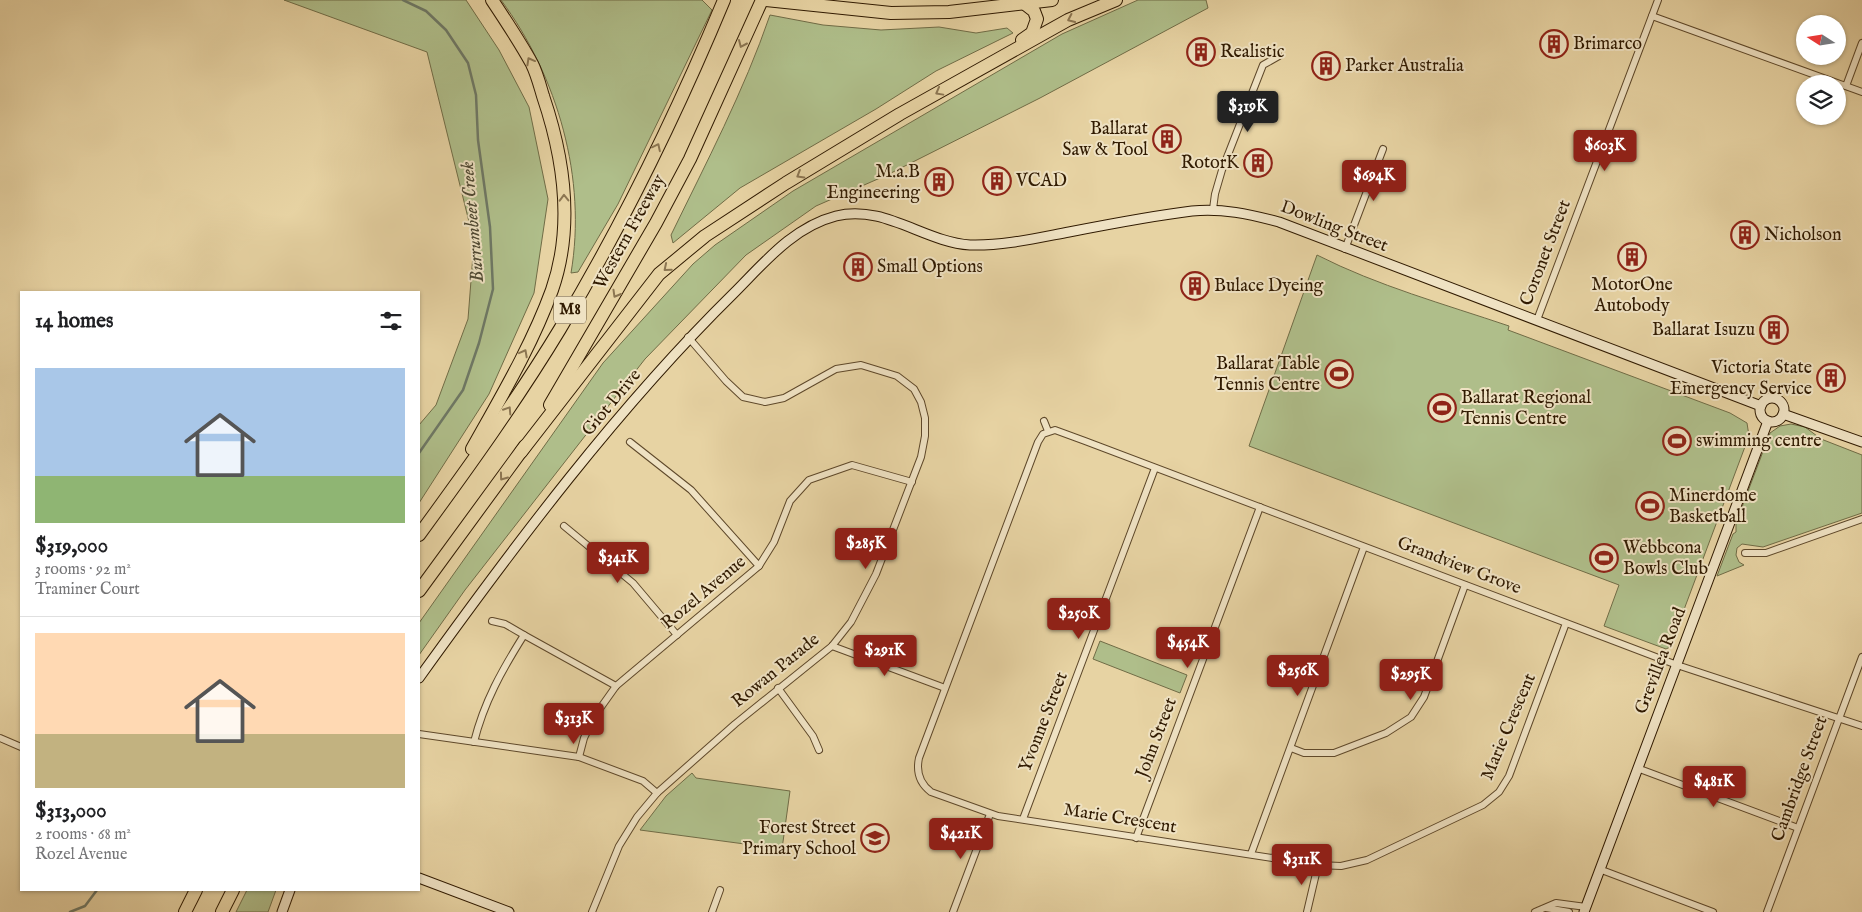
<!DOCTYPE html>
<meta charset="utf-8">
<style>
:root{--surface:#fff;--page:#f2f2f2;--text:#202124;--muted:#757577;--line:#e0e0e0;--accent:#8f2418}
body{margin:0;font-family:"IM FELL English",serif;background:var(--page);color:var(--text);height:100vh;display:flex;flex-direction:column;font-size:19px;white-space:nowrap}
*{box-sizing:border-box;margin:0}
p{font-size:16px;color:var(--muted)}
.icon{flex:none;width:28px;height:28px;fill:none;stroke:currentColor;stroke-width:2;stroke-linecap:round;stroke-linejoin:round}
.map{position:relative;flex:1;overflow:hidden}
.sheet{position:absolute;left:20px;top:291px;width:400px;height:600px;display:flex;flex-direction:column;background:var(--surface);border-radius:0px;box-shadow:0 1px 4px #0004}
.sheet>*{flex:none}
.needle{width:32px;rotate:282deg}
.fabs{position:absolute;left:1796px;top:15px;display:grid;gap:10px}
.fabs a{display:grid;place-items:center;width:50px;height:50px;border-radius:50%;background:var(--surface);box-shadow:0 1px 4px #0004;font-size:25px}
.price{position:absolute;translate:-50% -42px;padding:0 11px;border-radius:5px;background:var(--accent);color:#fff;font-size:16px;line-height:32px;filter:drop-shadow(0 1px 2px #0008)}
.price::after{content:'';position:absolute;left:50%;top:30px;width:15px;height:11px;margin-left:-8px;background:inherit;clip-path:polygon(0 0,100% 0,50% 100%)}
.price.current{background:#222;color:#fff}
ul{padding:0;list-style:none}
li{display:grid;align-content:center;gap:10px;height:265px;padding:0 15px}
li+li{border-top:1px solid var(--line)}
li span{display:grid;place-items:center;height:155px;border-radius:0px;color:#555}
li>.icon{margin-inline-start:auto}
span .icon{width:90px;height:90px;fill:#fffc;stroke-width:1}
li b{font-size:21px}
h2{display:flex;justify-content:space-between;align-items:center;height:60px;padding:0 15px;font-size:21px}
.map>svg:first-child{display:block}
.green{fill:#afbe8a;stroke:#706c46}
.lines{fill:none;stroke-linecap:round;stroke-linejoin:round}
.stream{stroke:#6e7865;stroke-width:2.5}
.street-casing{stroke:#5e482a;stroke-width:8}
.secondary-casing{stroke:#301a01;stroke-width:11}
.highway-casing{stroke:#301a01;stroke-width:14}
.street{stroke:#efe2c3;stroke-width:6}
.secondary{stroke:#efe2c3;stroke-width:9}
.highway{stroke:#e7d3a3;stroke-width:12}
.oneway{stroke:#8c7652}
.labels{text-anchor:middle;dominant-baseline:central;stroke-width:4;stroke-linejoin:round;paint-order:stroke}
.shield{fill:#efe2c3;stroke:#69563b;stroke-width:1}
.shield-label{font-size:16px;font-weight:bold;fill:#301a01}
.poi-label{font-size:18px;fill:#301a01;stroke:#efe2c3;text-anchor:start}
.street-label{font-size:18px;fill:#301a01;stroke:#efe2c3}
.water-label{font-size:19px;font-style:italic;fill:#4f4933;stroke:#efe2c3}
</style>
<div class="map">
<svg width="1862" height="912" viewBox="0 0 1862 912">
<rect width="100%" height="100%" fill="#e7d3a3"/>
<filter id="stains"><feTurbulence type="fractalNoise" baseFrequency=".004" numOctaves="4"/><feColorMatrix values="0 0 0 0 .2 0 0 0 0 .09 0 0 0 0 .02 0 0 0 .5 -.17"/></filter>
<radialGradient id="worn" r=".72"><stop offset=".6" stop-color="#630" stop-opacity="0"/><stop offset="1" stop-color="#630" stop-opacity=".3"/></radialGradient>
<g class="green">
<polygon points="284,0 466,0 499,50 529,107 548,199 534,293 489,394 419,503 419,425 436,405 468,319 474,242 427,52"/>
<path d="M501,0H702L712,10L618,204L578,272L571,273C587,179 558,77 501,0Z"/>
<polygon points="1138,0 1206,0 1208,8 1040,98 887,175 816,206 746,255 645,359 465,590 419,655 419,623 603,363 693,264 715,245 793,191 1062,34"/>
<path d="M770,15L823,25L881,30L939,27L976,33L1007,28L1013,33L936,71L876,109L740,188L673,243L671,235C706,163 744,91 770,15Z"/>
<path d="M1317,255C1378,286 1444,304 1509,326L1508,330L1730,413L1747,423L1749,436L1670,647L1666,649L1604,626L1619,585L1249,446Z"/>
<polygon points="1791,424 1805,427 1821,439 1862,455 1862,513 1763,547 1742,544 1737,548 1736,555 1739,562 1744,565 1717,576 1733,534 1736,532 1736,523 1770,433 1780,426"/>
<polygon points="1100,641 1187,675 1180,693 1093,659"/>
<polygon points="692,773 696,778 790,791 782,849 640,830 666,796"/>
<polygon points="247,890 276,890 268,912 236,912"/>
</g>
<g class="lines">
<g class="stream">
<polyline points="403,0 426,11 446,30 468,63 476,95 478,140 490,227 493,289 479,343 463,390 419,453"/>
<polyline points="70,912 85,906 97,890"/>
</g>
<defs>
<g id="street">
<polyline points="1652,16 1862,92"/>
<polyline points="1846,86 1862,43"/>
<polyline points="1213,209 1215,194 1222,170 1263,65 1279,56"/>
<polyline points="1345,249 1383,149"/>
<polyline points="1537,320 1658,0"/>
<polyline points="1044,421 1048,431"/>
<polyline points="630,442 691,490 759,566"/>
<polyline points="564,526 633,583 677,635"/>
<polyline points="1745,553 1766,553 1862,519"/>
<polyline points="492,621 505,624 524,635"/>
<path d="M1566,623L1509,776L1499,792L1483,805L1367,860L1341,866L1318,865L998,816L931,792C919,783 916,772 919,758L1038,442L1043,434L1055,430L1085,441L1606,638L1677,665L1862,726"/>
<polyline points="832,646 945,688"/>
<polyline points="778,688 813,736 819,750"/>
<polyline points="419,734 579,757 643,781 657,793"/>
<polyline points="0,738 21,747"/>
<path d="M474,742C484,702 502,670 524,635L616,686"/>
<polyline points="1291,748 1304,753 1334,753 1386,733 1411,717 1424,697 1465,585"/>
<polyline points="579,757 584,738 594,717 616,686 759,566 774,542 790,501 809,480 852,465 912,482"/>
<polyline points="1637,768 1798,828"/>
<polyline points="1023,819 1155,468"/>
<polyline points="1136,838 1260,507"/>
<polyline points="1251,854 1364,547"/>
<polyline points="1599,869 1713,912"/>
<polyline points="1546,908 1569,912"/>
<polyline points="592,912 619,846 637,817 657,793 735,724 832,646 851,622 876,574 921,457 925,436 925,418 921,402 914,389 897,376 861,365 836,369 784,398 765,402 743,397 726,381 688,337"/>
<polyline points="712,912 720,890"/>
<polyline points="953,912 990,814"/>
<polyline points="1307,912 1318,865"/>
<polyline points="1535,912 1556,903 1586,907"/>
<polyline points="1767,912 1862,657"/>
</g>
<g id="secondary">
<circle cx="1772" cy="410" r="12"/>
<polyline points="1783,414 1862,442"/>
<path d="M419,678C514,546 618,407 734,293C764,263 793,227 836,216C884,204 924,242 970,245C1003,246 1037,238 1069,232C1110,224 1151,216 1192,211C1222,208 1249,214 1279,222L1761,406"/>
<polyline points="419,878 509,912"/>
<polyline points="282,912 290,890"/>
<polyline points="1584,912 1768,421"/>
</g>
<g id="highway">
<polyline points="766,0 891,13 949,12 1052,0"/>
<polyline points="1022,40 1032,33 1037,19 1034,11 1025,4"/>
<polyline points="550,405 656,223 690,159 762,0"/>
<path d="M472,449C501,397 532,345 552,290C574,227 564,158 543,96C540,86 537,74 532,64C520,42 506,21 492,0"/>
<polyline points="521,452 659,274 705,236 786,183 900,114 1068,20 1116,0"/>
<path d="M419,535C468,468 517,400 560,329C623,224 677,113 724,0"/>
<polyline points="419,591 525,446"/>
<polyline points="185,912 196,890"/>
<polyline points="222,912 233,890"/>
</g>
</defs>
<use href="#street" class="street-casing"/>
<use href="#secondary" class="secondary-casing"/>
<use href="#highway" class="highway-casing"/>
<use href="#street" class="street"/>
<use href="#secondary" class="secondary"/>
<use href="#highway" class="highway"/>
</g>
<defs><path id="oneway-chevron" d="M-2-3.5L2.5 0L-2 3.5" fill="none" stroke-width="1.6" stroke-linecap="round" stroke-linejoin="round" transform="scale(1.25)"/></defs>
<g class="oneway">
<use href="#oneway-chevron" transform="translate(1071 19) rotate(155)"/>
<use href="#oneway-chevron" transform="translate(742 44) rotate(114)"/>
<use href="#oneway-chevron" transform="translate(530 61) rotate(-119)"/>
<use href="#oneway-chevron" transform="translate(939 92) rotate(151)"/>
<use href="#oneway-chevron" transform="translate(657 147) rotate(-64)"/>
<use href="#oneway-chevron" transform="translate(800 175) rotate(149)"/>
<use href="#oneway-chevron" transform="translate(564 198) rotate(-91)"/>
<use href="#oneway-chevron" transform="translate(667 268) rotate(140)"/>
<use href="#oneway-chevron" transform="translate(616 294) rotate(120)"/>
<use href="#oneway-chevron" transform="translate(524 353) rotate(-62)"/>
<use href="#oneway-chevron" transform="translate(508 410) rotate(-57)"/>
<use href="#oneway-chevron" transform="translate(503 477) rotate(126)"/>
</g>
<defs>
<symbol id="building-ring" viewBox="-11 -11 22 22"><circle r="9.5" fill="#efe2c3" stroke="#8f2418" stroke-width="1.5"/><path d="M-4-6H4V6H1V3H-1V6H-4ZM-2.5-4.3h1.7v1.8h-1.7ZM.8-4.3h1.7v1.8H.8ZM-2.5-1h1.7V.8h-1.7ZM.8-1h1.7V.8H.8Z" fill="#8f2418"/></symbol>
<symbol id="stadium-ring" viewBox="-11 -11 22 22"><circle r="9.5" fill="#efe2c3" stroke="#8f2418" stroke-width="1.5"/><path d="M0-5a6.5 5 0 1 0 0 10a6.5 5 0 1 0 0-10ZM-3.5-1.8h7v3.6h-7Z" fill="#8f2418"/></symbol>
<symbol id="school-ring" viewBox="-11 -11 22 22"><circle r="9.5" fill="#efe2c3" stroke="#8f2418" stroke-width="1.5"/><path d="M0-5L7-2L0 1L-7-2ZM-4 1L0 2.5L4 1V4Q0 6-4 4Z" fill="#8f2418"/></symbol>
</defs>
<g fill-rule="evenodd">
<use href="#building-ring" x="1538" y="28" width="32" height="32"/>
<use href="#building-ring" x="1185" y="36" width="32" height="32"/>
<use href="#building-ring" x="1310" y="50" width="32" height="32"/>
<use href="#building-ring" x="1151" y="123" width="32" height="32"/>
<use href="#building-ring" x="1242" y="147" width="32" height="32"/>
<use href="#building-ring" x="981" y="165" width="32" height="32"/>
<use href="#building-ring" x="923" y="166" width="32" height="32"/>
<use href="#building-ring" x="1729" y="219" width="32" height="32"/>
<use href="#building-ring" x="1616" y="241" width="32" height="32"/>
<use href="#building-ring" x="842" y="251" width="32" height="32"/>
<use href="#building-ring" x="1179" y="270" width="32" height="32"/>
<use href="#building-ring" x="1758" y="314" width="32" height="32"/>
<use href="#stadium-ring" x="1323" y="358" width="32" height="32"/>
<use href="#building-ring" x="1815" y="362" width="32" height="32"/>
<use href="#stadium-ring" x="1426" y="392" width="32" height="32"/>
<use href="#stadium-ring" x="1661" y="425" width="32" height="32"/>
<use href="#stadium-ring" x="1634" y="490" width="32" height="32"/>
<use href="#stadium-ring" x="1588" y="542" width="32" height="32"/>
<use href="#school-ring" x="859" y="822" width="32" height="32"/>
</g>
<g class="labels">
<rect class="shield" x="554" y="296.5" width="32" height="27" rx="4"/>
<g class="shield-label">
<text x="570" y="310">M8</text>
</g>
<g class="poi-label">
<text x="1573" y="44">Brimarco</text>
<text x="1220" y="52">Realistic</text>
<text x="1345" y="66">Parker Australia</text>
<text x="1148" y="129" text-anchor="end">Ballarat<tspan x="1148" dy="21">Saw &amp; Tool</tspan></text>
<text x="1239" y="163" text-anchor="end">RotorK</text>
<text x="920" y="172" text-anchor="end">M.a.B<tspan x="920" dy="21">Engineering</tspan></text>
<text x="1016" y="181">VCAD</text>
<text x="1764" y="235">Nicholson</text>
<text x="877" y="267">Small Options</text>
<text x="1632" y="285" text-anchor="middle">MotorOne<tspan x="1632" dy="21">Autobody</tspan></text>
<text x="1214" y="286">Bulace Dyeing</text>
<text x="1755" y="330" text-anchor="end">Ballarat Isuzu</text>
<text x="1320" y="364" text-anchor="end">Ballarat Table<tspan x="1320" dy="21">Tennis Centre</tspan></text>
<text x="1812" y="368" text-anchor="end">Victoria State<tspan x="1812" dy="21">Emergency Service</tspan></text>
<text x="1461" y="398">Ballarat Regional<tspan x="1461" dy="21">Tennis Centre</tspan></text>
<text x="1696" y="441">swimming centre</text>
<text x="1669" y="496">Minerdome<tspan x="1669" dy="21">Basketball</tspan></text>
<text x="1623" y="548">Webbcona<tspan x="1623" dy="21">Bowls Club</tspan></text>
<text x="856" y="828" text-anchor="end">Forest Street<tspan x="856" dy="21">Primary School</tspan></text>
</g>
<g class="street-label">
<text transform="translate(1334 227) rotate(21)">Dowling Street</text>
<text transform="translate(630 232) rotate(-61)">Western Freeway</text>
<text transform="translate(1546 253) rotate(-69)">Coronet Street</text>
<text transform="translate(612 403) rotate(-50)">Giot Drive</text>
<text transform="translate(1459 566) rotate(21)">Grandview Grove</text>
<text transform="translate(704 593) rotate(-40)">Rozel Avenue</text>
<text transform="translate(1661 661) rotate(-69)">Grevillea Road</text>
<text transform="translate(776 671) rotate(-39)">Rowan Parade</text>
<text transform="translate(1044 722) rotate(-69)">Yvonne Street</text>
<text transform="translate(1509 727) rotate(-67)">Marie Crescent</text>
<text transform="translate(1157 738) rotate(-69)">John Street</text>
<text transform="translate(1800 779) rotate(-70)">Cambridge Street</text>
<text transform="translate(1120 819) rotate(9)">Marie Crescent</text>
</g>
<g class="water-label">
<text transform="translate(473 222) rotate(-95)">Burrumbeet Creek</text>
</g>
</g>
<rect width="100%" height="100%" filter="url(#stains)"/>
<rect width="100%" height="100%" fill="url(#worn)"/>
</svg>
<div class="fabs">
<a><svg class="needle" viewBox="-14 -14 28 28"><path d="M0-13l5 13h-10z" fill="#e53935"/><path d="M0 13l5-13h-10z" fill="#757577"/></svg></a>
<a><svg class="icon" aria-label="layers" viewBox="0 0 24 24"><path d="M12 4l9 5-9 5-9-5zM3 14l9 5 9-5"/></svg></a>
</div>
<b class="price current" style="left:1248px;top:133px">$319K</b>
<b class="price" style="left:1605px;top:172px">$603K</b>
<b class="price" style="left:1374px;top:202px">$694K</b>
<b class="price" style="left:866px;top:570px">$285K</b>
<b class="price" style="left:618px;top:584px">$341K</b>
<b class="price" style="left:1079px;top:640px">$250K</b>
<b class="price" style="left:1188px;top:669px">$454K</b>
<b class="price" style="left:885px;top:677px">$291K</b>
<b class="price" style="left:1298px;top:697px">$256K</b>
<b class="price" style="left:1411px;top:701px">$295K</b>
<b class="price" style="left:574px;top:745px">$313K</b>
<b class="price" style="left:1714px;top:808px">$481K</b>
<b class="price" style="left:961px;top:860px">$421K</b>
<b class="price" style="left:1302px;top:886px">$311K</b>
<section class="sheet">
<h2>14 homes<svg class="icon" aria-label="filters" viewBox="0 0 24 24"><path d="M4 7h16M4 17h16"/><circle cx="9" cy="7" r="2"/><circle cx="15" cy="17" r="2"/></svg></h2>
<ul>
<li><span style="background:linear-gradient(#a9c7e8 70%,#8fb573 0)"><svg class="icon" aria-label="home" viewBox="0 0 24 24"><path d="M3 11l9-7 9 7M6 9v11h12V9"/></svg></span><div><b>$319,000</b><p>3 rooms · 92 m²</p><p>Traminer Court</p></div></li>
<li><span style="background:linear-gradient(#ffd9b3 65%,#c2b280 0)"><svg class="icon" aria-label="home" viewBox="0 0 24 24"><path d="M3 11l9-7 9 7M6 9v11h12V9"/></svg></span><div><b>$313,000</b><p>2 rooms · 68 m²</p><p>Rozel Avenue</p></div></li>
</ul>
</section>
</div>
